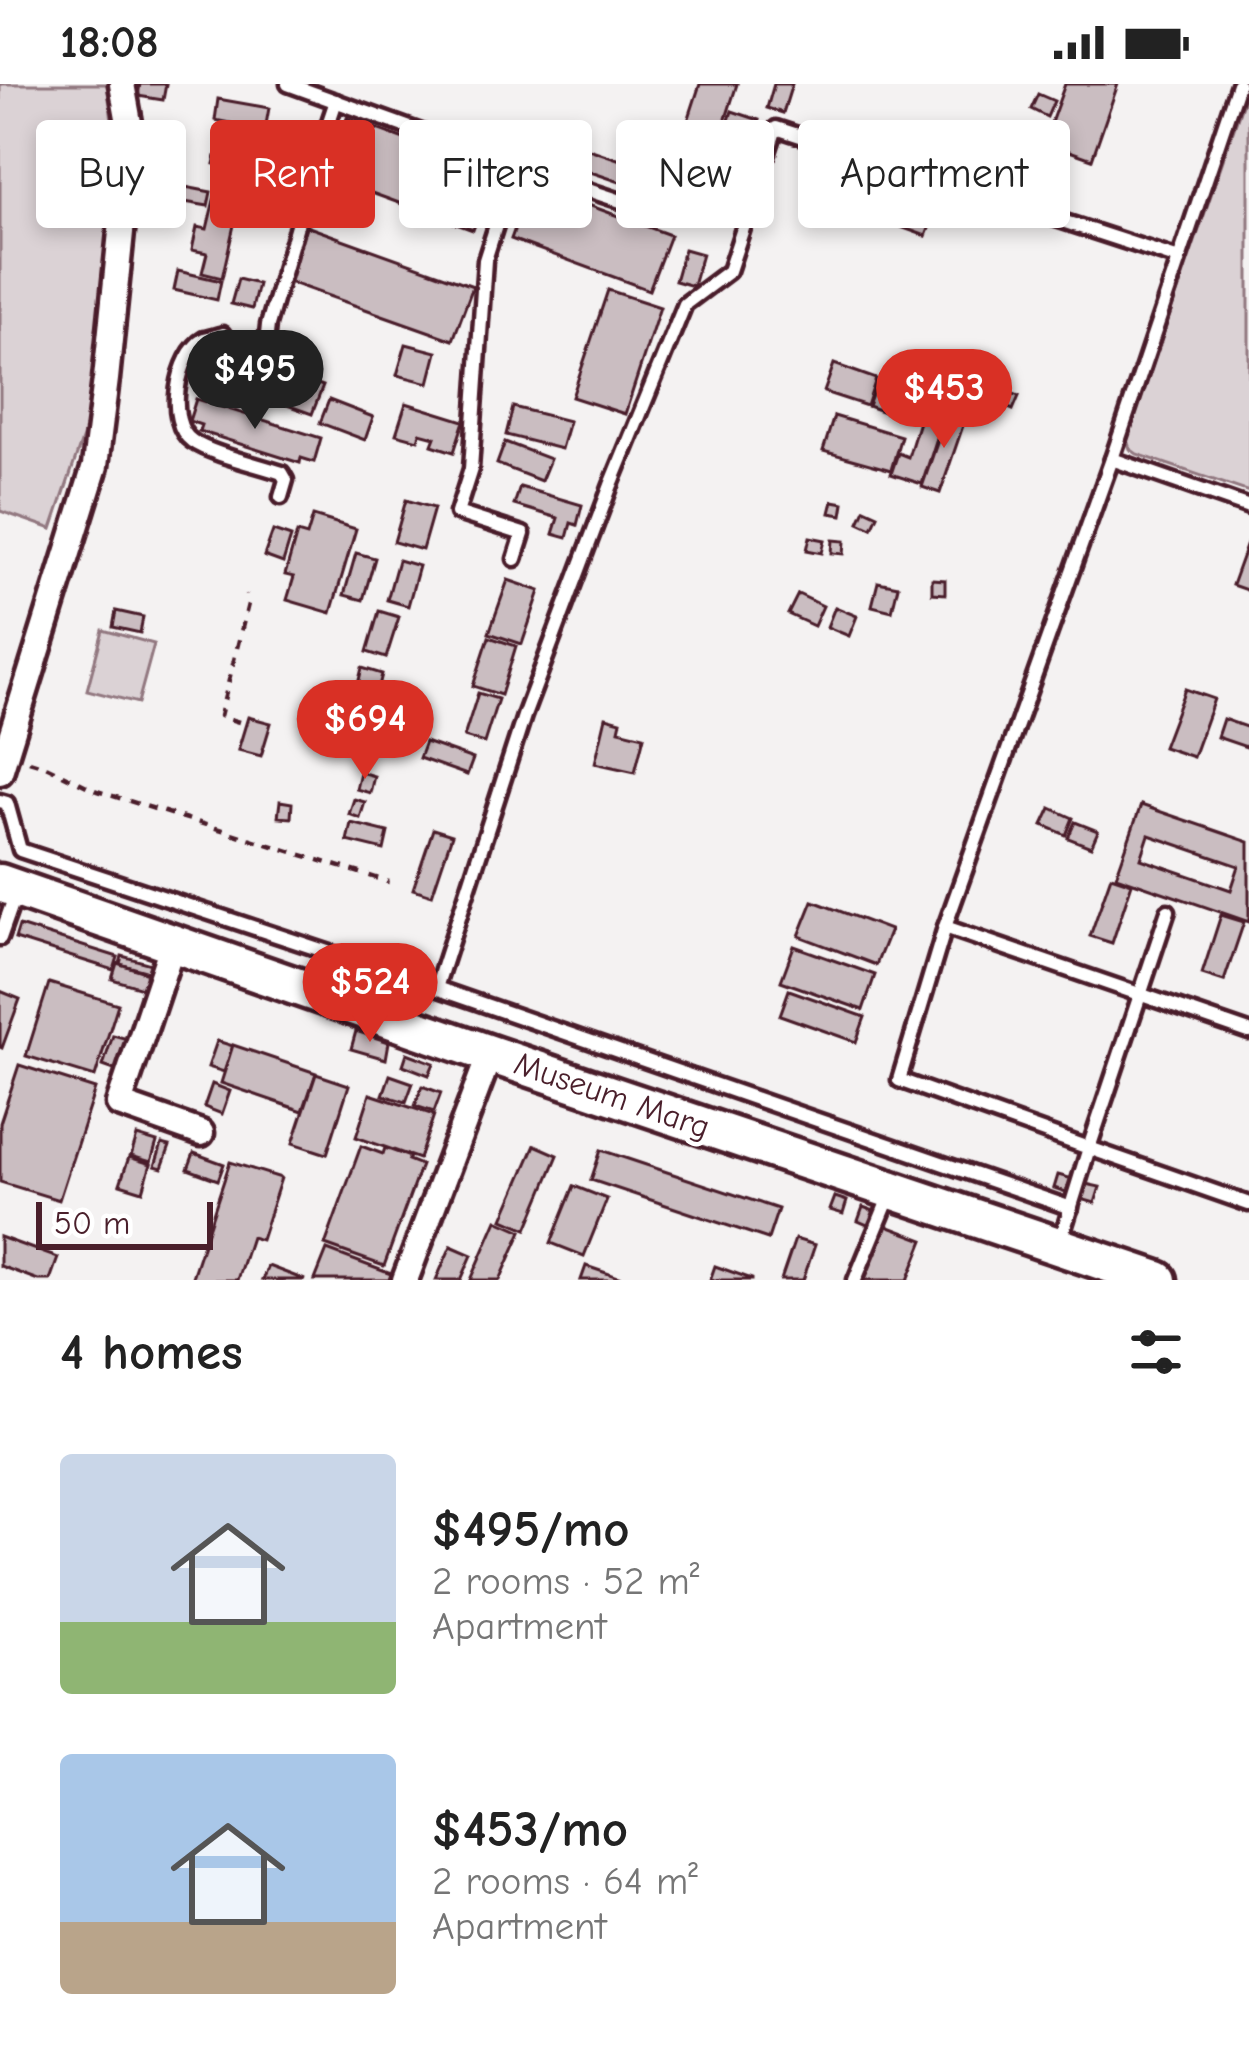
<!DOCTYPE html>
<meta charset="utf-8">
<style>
:root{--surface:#fff;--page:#f6f6f6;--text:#222;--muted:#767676;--accent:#d93025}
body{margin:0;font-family:"Comic Neue",sans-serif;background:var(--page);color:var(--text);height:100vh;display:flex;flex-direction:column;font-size:45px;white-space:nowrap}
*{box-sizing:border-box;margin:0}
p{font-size:39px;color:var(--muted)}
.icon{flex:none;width:66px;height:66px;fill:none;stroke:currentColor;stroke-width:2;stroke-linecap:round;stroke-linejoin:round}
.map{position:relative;height:1196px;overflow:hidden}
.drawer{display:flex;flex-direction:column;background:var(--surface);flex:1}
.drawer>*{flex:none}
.guide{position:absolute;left:36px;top:36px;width:1179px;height:108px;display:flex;gap:24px}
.scale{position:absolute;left:36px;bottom:30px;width:177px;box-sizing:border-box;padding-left:12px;border:6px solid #4a1f2b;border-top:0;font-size:33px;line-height:42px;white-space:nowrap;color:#4a1f2b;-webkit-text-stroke:9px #fff;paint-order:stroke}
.price{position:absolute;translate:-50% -102px;padding:0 27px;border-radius:42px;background:var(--accent);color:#fff;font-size:39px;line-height:78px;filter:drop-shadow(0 3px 6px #0008)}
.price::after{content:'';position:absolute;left:50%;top:72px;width:36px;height:27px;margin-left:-18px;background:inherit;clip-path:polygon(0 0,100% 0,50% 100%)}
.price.current{background:#222;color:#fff}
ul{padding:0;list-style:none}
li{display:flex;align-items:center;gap:36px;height:300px;padding:0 60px}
li span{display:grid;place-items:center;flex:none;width:336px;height:240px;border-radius:12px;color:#555}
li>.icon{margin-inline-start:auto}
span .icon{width:144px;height:144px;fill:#fffc;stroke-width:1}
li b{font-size:51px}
h2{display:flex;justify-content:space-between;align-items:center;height:144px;padding:0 60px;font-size:51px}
.pill{padding:0 42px;border-radius:12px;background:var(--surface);box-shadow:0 6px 18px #0003;font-size:42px;line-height:108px}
.pill.current{background:var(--accent);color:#fff}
.status{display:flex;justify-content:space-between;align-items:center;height:84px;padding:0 60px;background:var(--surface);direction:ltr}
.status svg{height:33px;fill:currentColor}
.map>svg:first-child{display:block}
.green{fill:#dbd2d5;stroke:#927880;stroke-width:3}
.building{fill:#cabdc1;stroke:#4a1f2b;stroke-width:3;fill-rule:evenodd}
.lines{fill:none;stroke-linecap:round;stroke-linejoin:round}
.service-casing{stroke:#4a1f2b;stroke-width:21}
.minor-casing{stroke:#4a1f2b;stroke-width:33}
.secondary-casing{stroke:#4a1f2b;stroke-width:45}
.path{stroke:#4a1f2b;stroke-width:4.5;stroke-dasharray:9 9;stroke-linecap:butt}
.service{stroke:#fff;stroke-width:12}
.minor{stroke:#fff;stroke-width:24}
.secondary{stroke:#fff;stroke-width:36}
.labels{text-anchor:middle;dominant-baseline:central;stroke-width:9;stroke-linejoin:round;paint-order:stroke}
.street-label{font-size:33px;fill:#4a1f2b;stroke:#fff}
</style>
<div class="status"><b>18:08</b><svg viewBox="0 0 49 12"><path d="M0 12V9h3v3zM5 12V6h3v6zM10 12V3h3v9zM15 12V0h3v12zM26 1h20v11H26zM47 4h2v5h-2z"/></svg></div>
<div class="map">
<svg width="1249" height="1196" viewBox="0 0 1249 1196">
<rect width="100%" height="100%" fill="#f4f2f2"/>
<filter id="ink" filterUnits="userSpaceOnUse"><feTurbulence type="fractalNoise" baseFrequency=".00833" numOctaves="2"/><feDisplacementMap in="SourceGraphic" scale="24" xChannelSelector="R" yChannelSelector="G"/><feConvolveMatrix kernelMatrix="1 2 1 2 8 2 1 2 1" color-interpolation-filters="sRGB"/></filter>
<g filter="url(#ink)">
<g class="green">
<polygon points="0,0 107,0 115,58 102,240 91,329 52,445 0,427"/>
<polygon points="1249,0 1249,408 1137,370 1130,365 1127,356"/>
<polygon points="103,546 154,560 138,619 87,606"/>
</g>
<g class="building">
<polygon points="140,0 166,0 163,16 138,12"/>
<polygon points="700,0 737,0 707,94 673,83"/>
<polygon points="774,0 792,0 783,29 767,24"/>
<polygon points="1065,0 1118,0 1092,75 1044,58"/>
<polygon points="1038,10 1054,17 1047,33 1031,25"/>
<polygon points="218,15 269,24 265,46 215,36"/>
<polygon points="732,27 759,36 733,120 705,111"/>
<polygon points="347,34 494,88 473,146 325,92"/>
<polygon points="219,59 251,66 222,194 202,189 207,169 192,166 197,143 207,145 222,82 214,80"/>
<polygon points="580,62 679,96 673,116 573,82"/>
<polygon points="132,91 168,100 165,114 129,105"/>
<polygon points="531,100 670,151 649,206 511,155"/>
<polygon points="175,101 211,108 208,122 173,116"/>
<polygon points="950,105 964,110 960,123 946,118"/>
<polygon points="898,119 934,132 926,152 890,139"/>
<polygon points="306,142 473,202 453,256 286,197"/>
<polygon points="684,165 702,170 693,202 675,197"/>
<polygon points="178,187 221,197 217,216 174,206"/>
<polygon points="238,195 258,200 252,225 231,220"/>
<polygon points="608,206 660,223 625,330 572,313"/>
<polygon points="406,260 437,268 429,299 397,291"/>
<polygon points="219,265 323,302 312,330 209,293"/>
<polygon points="834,280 876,295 867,322 824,308"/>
<polygon points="936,285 975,299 971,313 931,299"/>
<polygon points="981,297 1019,312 1013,326 975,310"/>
<polygon points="876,300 903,310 895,332 868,322"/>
<polygon points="920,311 948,320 922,400 891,390 898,369 908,373 921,331 914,329"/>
<polygon points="196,315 321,354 314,378 301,374 300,379 199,347 201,341 189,337"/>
<polygon points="329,316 373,333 365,356 320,339"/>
<polygon points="406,319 464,337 454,368 432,361 435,353 420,349 418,356 396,350"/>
<polygon points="513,323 569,337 561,365 506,351"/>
<polygon points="949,324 967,330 940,409 922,403"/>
<polygon points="834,332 901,352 891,386 823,367"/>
<polygon points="505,358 550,375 541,397 497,380"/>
<polygon points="520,403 582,421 577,441 571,439 567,454 553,450 558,434 514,421"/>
<polygon points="406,416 434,424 422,466 394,458"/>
<polygon points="833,417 844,419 842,431 830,429"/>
<polygon points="865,425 878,431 872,444 859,438"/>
<polygon points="313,432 356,445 331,529 287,516 294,493 285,491 297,449 307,452"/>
<polygon points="273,447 291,453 283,479 264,472"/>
<polygon points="810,453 825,456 822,469 807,466"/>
<polygon points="1249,454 1249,507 1232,501"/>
<polygon points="833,456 845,457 844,470 832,469"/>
<polygon points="356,469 375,474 363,516 344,511"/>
<polygon points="398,476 419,482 408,522 387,516"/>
<polygon points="932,495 945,496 945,510 932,509"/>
<polygon points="508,496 540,507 522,560 489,549"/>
<polygon points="878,498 898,502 892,527 872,522"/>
<polygon points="798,510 823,522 814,542 788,530"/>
<polygon points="835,523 857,532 849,552 827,543"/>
<polygon points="116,527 143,533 140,549 113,543"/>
<polygon points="379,527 399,533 386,574 367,568"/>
<polygon points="489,553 516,562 501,611 473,602"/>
<polygon points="362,584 382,590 372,630 352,625"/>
<polygon points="1185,605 1214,615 1193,673 1163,663"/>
<polygon points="478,609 498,615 484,659 464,653"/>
<polygon points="248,633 271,639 261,672 238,666"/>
<polygon points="606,633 621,637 619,646 644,652 635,688 595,679"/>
<polygon points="1223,635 1249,644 1249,664 1217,653"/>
<polygon points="425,658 473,675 467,691 419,674"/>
<polygon points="360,688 374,692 370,709 356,705"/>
<polygon points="354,715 365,718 360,734 349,730"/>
<polygon points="280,717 292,719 291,734 278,733"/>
<path d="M1141,721L1249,758V838L1116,792ZM1149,751L1239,782L1231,806L1141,775Z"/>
<polygon points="1051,724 1073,734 1066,751 1043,741"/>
<polygon points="1075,738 1098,747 1091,763 1068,754"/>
<polygon points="351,739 388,748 384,766 347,757"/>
<polygon points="433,745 452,751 432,811 413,805"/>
<polygon points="1111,792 1132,799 1112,859 1090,852"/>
<polygon points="813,817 890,846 876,881 799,852"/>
<polygon points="1221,831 1244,838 1224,897 1202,890"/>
<polygon points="19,842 118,873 114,886 15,855"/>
<polygon points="794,862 875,891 863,926 781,897"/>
<polygon points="122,872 151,880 149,888 120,880"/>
<polygon points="117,879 157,892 152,907 112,895"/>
<polygon points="49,899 118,920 95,993 26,972"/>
<polygon points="789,906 865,933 856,958 780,931"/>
<polygon points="0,907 20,915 2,964 0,963"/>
<polygon points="356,947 389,958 386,975 351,965"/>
<polygon points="113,951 131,956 120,988 103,982"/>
<polygon points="217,957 233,962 224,988 208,983"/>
<polygon points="233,961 316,989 303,1027 221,999"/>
<polygon points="407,969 434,979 429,991 403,981"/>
<polygon points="19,981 95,1005 59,1116 0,1098 0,1039"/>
<polygon points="316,990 349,1001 327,1070 293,1059"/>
<polygon points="390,991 413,999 406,1018 383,1011"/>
<polygon points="212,1000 230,1007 222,1030 204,1023"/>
<polygon points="422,1002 441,1009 434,1028 415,1022"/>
<polygon points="370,1010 434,1031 419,1075 356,1053"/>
<polygon points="137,1052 157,1058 151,1078 131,1072"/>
<polygon points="162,1060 170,1062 162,1084 155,1082"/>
<polygon points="535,1061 558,1071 527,1145 503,1135"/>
<polygon points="361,1062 383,1070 385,1064 410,1073 408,1076 421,1081 384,1182 325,1161"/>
<polygon points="601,1066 778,1125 768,1155 591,1096"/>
<polygon points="194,1069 224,1080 218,1096 188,1085"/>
<polygon points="129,1073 151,1080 143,1107 120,1100"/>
<polygon points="230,1078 281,1094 261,1156 251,1153 237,1196 191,1196"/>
<polygon points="1058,1091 1073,1095 1069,1109 1054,1104"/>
<polygon points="1086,1100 1100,1103 1095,1119 1081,1115"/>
<polygon points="574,1102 607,1115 584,1172 551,1159"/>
<polygon points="835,1113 847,1117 843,1130 830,1126"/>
<polygon points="863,1123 877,1128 872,1143 858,1137"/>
<polygon points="497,1136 522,1147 500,1196 471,1196"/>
<polygon points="884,1141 924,1156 908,1196 862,1196"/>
<polygon points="0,1153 58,1174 50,1196 38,1196 0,1182"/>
<polygon points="795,1155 815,1161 803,1196 781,1196"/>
<polygon points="451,1162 472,1171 461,1196 436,1196"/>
<polygon points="327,1166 391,1190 389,1196 315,1196"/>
<polygon points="268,1182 305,1196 262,1196"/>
<polygon points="586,1182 627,1196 581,1196"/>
<polygon points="715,1182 752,1195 752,1196 710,1196"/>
</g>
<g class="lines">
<defs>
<g id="service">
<polyline points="288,0 515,82 633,121"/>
<path d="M223,250C221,251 205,255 204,255C177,270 165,338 192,357C210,370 259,381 282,389L286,396L281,413"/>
<polyline points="265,270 268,241 315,79 336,17"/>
<polyline points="1112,375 1249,423"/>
<polyline points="515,475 523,450 457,429 471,385 485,176 515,82"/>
<polyline points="0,717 7,719 20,766 436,904 1071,1124"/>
<polyline points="1168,827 1089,1064 1249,1120"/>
<polyline points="945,843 1249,948"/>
<polyline points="0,854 17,806"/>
<polyline points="436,904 524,632 611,401 685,220 729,187 776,44 1179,175"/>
<polyline points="1059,1161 1089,1064 899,996 945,843 1112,375 1238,0"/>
<polyline points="855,1196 890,1111"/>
</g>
<g id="minor">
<polyline points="0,688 95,382 106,295 131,50 122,0"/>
<polyline points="173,859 119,1020 201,1049"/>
<polyline points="405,1196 490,970"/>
</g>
<polyline id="secondary" points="0,799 490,970 1158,1196"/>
</defs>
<use href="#service" class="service-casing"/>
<use href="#minor" class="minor-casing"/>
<use href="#secondary" class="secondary-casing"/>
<g class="path">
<polyline points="239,638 220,632 248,520 246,511"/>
<polyline points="29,677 48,683 97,707 389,798"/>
</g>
<use href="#service" class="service"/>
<use href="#minor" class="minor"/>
<use href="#secondary" class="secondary"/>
</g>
</g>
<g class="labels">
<g class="street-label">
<text transform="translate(612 1011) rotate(19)">Museum Marg</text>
</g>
</g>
</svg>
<div class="scale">50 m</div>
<b class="price current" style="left:255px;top:348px">$495</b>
<b class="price" style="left:944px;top:367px">$453</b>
<b class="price" style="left:365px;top:698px">$694</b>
<b class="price" style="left:370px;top:961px">$524</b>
<div class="guide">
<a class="pill">Buy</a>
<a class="pill current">Rent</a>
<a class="pill">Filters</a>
<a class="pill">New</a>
<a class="pill">Apartment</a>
</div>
</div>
<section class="drawer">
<h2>4 homes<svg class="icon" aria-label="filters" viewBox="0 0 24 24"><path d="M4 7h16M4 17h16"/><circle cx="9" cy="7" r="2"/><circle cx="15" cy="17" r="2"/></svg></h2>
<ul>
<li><span style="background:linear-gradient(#c9d6e8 70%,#8fb573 0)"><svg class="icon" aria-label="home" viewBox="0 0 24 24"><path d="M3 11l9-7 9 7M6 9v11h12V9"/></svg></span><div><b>$495/mo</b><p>2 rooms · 52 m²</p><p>Apartment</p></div></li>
<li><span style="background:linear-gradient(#a9c7e8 70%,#b9a48a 0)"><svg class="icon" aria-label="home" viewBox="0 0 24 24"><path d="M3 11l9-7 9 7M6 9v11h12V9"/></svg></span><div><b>$453/mo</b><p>2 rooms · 64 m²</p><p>Apartment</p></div></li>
</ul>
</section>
